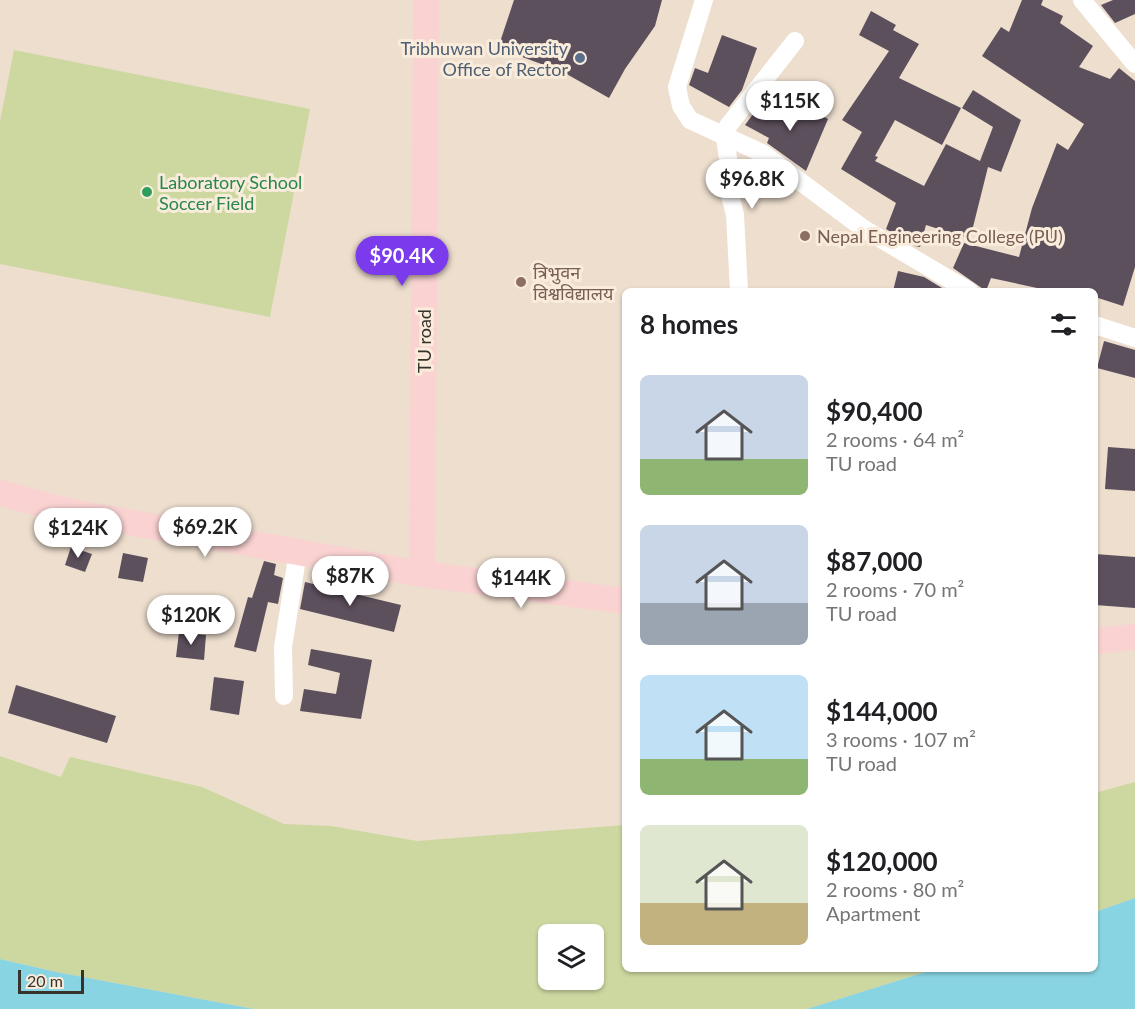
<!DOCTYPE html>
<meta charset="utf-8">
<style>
:root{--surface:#fff;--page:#f6f6f6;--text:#202124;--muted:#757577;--accent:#7c3aed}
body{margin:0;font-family:Lato,"Noto Sans Devanagari",sans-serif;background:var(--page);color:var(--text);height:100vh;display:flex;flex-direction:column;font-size:22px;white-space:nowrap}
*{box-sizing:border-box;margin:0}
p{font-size:20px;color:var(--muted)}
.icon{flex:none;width:33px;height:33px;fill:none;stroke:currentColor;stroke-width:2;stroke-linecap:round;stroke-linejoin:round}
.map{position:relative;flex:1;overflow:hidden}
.sheet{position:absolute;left:622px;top:288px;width:476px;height:684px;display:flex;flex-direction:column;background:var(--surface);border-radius:9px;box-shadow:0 2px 4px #0004}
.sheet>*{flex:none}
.fabs{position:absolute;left:538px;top:924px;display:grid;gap:12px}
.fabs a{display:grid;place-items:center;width:66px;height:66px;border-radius:9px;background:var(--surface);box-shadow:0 2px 4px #0004;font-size:30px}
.scale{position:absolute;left:18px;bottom:15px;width:66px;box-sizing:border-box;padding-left:6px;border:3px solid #37322b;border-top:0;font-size:16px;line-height:21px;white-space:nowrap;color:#37322b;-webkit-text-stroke:4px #faecdb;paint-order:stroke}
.price{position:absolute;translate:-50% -51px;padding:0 14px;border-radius:21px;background:#fff;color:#222;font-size:20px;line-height:39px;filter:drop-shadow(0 2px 3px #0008)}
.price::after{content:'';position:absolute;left:50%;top:36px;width:18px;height:14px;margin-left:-9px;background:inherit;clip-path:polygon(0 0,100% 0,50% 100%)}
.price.selected{background:var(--accent);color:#fff}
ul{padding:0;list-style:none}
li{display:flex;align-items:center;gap:18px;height:150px;padding:0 18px}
li span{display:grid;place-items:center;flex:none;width:168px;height:120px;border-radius:9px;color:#555}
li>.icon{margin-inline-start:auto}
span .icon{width:72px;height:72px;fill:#fffc;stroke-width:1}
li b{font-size:26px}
h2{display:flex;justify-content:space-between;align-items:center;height:72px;padding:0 18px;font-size:26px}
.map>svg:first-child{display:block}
.green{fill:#ccd8a0;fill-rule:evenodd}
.water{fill:#89d4e3}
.building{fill:#5d505d}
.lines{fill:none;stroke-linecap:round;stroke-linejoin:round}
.street{stroke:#fff;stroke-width:18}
.secondary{stroke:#fad2d2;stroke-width:26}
.service-dot{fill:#5c6f8a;stroke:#faecdb;stroke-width:2}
.leisure-dot{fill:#2e9e5b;stroke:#faecdb;stroke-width:2}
.education-dot{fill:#8d6e63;stroke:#faecdb;stroke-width:2}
.labels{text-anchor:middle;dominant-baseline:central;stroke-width:6;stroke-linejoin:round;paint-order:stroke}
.service-label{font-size:18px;fill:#4e5e75;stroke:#faecdb;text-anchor:end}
.leisure-label{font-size:18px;fill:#27864d;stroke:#faecdb;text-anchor:start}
.education-label{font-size:18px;fill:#785e54;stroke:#faecdb;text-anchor:start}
.street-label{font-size:18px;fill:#37322b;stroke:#faecdb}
</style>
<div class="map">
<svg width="1135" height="1009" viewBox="0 0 1135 1009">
<rect width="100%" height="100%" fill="#eddece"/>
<g class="green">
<polygon points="14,50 310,109 270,317 0,264 0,121"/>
<path d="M0,756L61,777L70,757L202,787L284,824L331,826L417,841L625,825L626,969H935L807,1009H254L56,972L0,959ZM549,934H594V980H549Z"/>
<polygon points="1135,782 1135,898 1095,912 1095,793"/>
</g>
<g class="water">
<polygon points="1135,898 1135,1009 807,1009 935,969 1095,969 1095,912"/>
<polygon points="0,959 56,972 254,1009 0,1009"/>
</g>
<g class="building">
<polygon points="514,0 662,0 655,26 625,69 609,98 563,72 498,48"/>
<polygon points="1022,0 1043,0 1041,5 1063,16 1060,23 1093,46 1079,67 1110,79 1119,68 1135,81 1135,267 1123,306 1095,297 1095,291 1051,291 991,278 986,291 953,268 964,243 1019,257 1032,208 1057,143 1068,150 1084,124 982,56 1001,27 1009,32"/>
<polygon points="1113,0 1135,0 1135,14 1115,23 1101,5"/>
<polygon points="871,11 896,25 893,30 919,44 899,78 961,108 942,145 895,120 875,156 878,157 875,161 924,186 946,144 980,161 993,127 962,108 973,90 1021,120 1001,172 988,167 970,239 926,225 920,247 915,246 886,229 896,203 841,169 862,132 842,120 889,51 859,35"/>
<polygon points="722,35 757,48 742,90 729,107 689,85 695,68 708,73"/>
<polygon points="762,102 797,122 805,106 828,119 806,171 767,143 769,138 745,125"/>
<polygon points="898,271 924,277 947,291 893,291"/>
<polygon points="1104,341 1135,350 1135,378 1097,368"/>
<polygon points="1108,447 1135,449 1135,491 1105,489"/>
<polygon points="71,547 92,554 85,572 65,565"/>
<polygon points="123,553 148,558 143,582 118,578"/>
<polygon points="1095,554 1135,557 1135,608 1095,605"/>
<polygon points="264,561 276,564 274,575 283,578 278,604 268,602 256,652 234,647 248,597 252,598"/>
<polygon points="305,582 401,605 394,632 300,609"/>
<polygon points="179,632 206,635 204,660 176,657"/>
<polygon points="311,649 372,660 361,719 300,711 304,689 336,694 340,673 308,665"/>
<polygon points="214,677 244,681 239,715 210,710"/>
<polygon points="16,685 116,716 107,743 8,713"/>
</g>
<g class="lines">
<g class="street">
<polyline points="704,0 677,87 681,106 690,120 762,153 864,229 969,291"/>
<polyline points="1082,0 1135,64"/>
<polyline points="739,291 735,215 727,183 729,165 725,138 728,126 795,41"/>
<polyline points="1095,325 1135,338"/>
<polyline points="284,696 283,647 298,552"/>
</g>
<g class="secondary">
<polyline points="0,493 71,512 422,574 626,601"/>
<polyline points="422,574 426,0"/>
<polyline points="1095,641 1135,637"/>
</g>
</g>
<circle class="service-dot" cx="580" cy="58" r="6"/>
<circle class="leisure-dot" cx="147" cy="192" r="6"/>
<g class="education-dot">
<circle cx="805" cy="236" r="6"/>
<circle cx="521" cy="282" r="6"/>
</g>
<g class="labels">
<g class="service-label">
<text x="568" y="48">Tribhuwan University<tspan x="568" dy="21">Office of Rector</tspan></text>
</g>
<g class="leisure-label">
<text x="159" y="182">Laboratory School<tspan x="159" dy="21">Soccer Field</tspan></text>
</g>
<g class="education-label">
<text x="817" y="236">Nepal Engineering College (PU)</text>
<text x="533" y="272">त्रिभुवन<tspan x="533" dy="21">विश्वविद्यालय</tspan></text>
</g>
<g class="street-label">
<text transform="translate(424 341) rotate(-90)">TU road</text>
</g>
</g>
</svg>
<div class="fabs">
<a><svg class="icon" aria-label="layers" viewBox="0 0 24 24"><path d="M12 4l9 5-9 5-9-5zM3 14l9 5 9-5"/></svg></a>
</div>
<div class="scale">20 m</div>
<b class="price" style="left:790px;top:132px">$115K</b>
<b class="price" style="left:752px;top:210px">$96.8K</b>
<b class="price selected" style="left:402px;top:287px">$90.4K</b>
<b class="price" style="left:205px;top:558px">$69.2K</b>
<b class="price" style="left:78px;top:559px">$124K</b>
<b class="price" style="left:350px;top:607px">$87K</b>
<b class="price" style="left:521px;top:609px">$144K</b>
<b class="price" style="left:191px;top:646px">$120K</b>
<section class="sheet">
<h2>8 homes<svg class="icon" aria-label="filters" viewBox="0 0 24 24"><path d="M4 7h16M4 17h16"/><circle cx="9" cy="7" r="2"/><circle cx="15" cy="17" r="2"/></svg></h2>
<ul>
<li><span style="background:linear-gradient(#c9d6e8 70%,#8fb573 0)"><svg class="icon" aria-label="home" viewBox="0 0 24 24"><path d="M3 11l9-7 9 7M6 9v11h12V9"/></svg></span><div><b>$90,400</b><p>2 rooms · 64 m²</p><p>TU road</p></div></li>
<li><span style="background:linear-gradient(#c9d6e8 65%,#9aa5b1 0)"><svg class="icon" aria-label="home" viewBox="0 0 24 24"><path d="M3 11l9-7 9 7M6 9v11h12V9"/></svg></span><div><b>$87,000</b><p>2 rooms · 70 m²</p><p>TU road</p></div></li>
<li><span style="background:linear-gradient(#bfe0f5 70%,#8fb573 0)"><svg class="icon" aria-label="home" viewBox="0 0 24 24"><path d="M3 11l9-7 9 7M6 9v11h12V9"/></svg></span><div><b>$144,000</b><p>3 rooms · 107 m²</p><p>TU road</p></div></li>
<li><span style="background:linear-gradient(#dfe7d0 65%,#c2b280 0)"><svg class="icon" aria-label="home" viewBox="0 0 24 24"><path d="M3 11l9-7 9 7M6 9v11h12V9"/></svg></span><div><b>$120,000</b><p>2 rooms · 80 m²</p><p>Apartment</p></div></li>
</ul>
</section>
</div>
